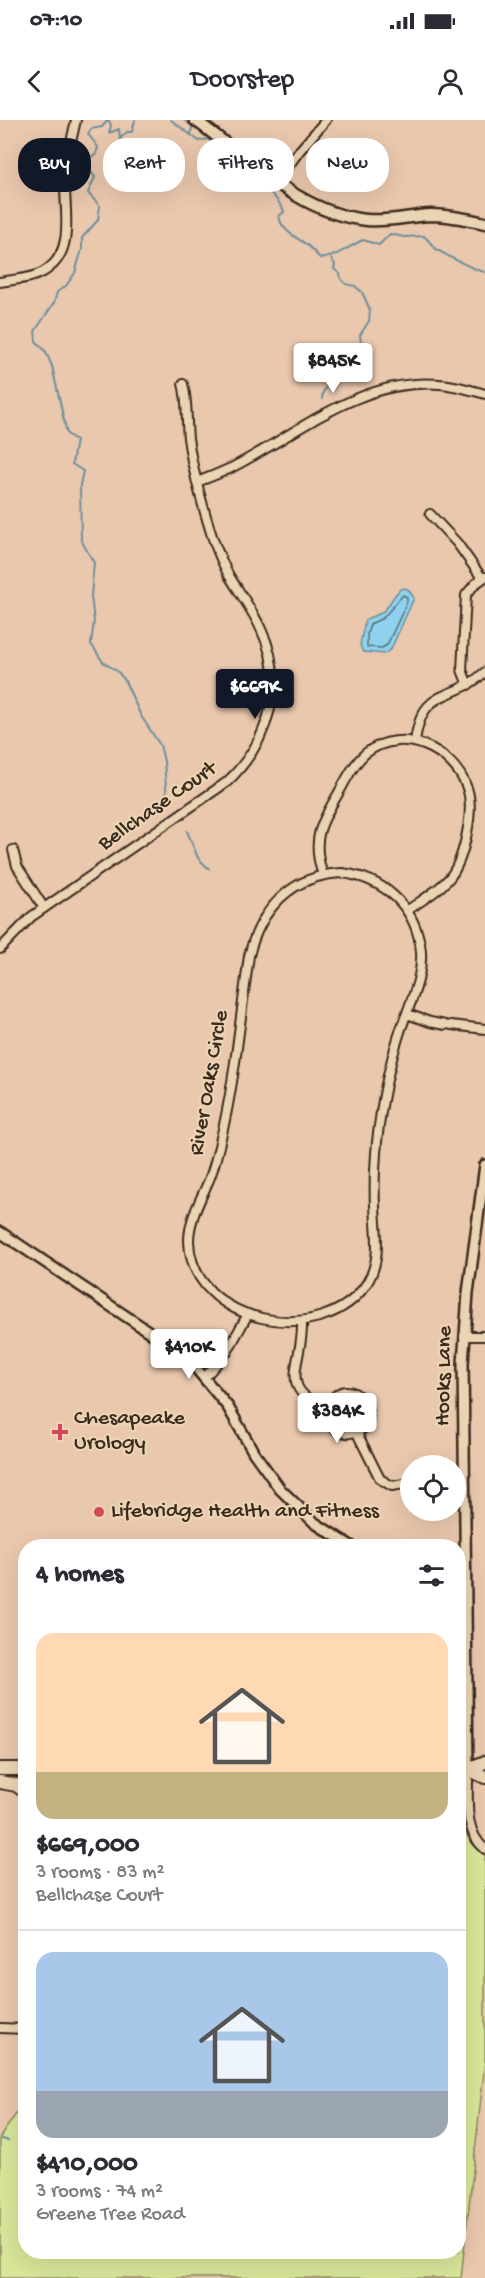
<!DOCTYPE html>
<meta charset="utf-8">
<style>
:root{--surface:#fff;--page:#f2f2f3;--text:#2b2b33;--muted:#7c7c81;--line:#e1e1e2;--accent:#111827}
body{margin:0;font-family:"Gochi Hand",sans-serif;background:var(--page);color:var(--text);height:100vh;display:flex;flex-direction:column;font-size:22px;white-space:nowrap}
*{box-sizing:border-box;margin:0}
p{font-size:20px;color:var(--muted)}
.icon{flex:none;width:33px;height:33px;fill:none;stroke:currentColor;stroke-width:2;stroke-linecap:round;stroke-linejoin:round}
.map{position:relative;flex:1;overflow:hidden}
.sheet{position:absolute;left:18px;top:1419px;width:448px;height:720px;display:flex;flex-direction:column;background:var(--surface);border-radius:24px;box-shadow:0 6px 24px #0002}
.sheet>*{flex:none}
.banner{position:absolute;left:18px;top:18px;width:450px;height:54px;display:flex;gap:12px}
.tools{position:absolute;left:400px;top:1335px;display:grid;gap:12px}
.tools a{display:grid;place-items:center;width:66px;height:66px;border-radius:50%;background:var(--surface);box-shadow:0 6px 24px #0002;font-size:30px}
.price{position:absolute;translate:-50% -51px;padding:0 14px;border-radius:6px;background:#fff;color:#222;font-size:20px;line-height:39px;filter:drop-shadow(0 2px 3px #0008)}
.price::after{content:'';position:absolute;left:50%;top:36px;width:18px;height:14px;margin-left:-9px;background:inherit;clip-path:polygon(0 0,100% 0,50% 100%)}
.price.on{background:var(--accent);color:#fff}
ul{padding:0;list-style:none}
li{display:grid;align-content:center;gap:12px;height:318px;padding:0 18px}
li+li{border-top:2px solid var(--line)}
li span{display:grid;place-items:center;height:186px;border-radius:18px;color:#555}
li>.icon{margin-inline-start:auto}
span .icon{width:108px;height:108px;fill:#fffc;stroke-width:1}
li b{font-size:26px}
h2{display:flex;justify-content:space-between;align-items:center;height:72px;padding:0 18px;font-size:26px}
.tag{padding:0 21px;border-radius:24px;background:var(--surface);box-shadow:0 6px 24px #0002;font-size:21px;line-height:54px}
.tag.on{background:var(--accent);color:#fff}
.status{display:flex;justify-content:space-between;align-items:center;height:42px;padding:0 30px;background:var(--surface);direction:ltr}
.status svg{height:16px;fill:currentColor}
header{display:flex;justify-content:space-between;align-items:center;height:78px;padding:0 18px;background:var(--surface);font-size:27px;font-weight:600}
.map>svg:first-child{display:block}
.green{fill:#d8e79a;stroke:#8a885c;stroke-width:1.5}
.water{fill:#8ed2ef;stroke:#6d8f9b;stroke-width:1.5}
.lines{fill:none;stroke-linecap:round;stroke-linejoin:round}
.shore{stroke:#5c6d72;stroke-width:1.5}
.stream{stroke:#6d8f9b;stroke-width:2}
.minor-casing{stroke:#3b2a1e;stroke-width:12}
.tertiary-casing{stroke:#3b2a1e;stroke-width:14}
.secondary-casing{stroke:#3b2a1e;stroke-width:15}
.primary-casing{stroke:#3b2a1e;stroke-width:16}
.minor{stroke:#ebd4b4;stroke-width:8}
.tertiary{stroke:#ebd4b4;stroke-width:9}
.secondary{stroke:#ebd4b4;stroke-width:10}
.primary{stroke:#ebd4b4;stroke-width:12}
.poi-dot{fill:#d1495b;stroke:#ebd4b4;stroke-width:2}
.labels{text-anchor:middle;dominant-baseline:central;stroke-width:4.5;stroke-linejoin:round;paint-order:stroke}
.street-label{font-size:22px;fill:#3b2a1e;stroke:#ebd4b4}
.poi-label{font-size:22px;fill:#3b2a1e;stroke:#ebd4b4;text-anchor:start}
</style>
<div class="status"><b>07:10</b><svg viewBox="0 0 49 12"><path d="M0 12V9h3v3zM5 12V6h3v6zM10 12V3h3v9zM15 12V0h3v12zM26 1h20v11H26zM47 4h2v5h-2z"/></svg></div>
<header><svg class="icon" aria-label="back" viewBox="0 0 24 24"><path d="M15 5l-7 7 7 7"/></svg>Doorstep<svg class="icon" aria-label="person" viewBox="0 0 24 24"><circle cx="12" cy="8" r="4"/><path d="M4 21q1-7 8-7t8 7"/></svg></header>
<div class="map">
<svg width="485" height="2158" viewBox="0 0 485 2158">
<rect width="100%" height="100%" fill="#eac8ae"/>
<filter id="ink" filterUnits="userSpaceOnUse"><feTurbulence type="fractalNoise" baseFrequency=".0167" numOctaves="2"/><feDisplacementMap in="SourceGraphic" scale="12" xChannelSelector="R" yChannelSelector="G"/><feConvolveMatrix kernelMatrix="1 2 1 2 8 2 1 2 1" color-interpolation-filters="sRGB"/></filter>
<g filter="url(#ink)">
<path class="green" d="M459,1668C472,1687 450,1714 485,1733V1941L461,2158H0V2017L25,1981L26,2132H459Z"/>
<path class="water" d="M402,468L408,469L414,478L391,529L384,534L363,532L360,525L365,500C369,497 375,496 379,494C390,489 392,474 402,468Z"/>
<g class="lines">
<polygon class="shore" points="403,475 407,477 407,482 387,525 382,528 367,527 367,514 370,504 383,498"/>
<g class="stream">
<polyline points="108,0 102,7 91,9 88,14 98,27 96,35 87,38 85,45 95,57 88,73 100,86 98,100 82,118 82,129 75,153 66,166 57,172 54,183 35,211 36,221 46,232 52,246 67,314 76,320 72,344 83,351 80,365 81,420 94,443 91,476 94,501 91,524 103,542 117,551 124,559 141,596 160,625 164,641 167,680"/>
<polyline points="109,0 111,6 109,13 119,9 120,19 127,12 132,12 135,0"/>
<path d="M171,0L199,21L208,19C213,26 221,26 227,32C238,41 282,80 284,92L279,96C281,110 295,117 306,124C311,128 316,134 320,138C332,140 351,125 363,120L379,125L390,114L404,117L424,116C428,120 431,123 434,127C440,133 477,151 485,152"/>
<polyline points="184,0 192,6 191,15"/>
<polyline points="322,279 323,272 332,258 343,251 348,241 358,231 361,223 360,215 369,201 370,190 362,172 355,166 346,164 341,159 340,154 334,149 335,144 331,139"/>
<polyline points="187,711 198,738 209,749"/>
<polyline points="0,2018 8,2021"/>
<polyline points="186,2132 191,2135"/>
</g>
<defs>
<g id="minor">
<polyline points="277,62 300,30 326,0"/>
<path d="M0,162C16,159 36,159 49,148C76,128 63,84 65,55C67,37 72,18 76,0"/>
<path d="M197,362C208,358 220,353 231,348C298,314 360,257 440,264C456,265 470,270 485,274"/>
<polyline points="430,394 457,423 482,458"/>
<polyline points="468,565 462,550 466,475 475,464 485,457"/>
<path d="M415,622C422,565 452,583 485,552"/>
<polyline points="13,730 17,746 44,788"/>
<path d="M342,753C382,758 413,784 420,824C426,855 408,886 399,915C388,949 381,986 377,1022C375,1043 374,1065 375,1086C376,1113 382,1139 367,1163C324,1230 191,1204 189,1121C189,1099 201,1079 209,1060C214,1048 217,1035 220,1022C235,962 240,898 249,836C260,789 292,755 342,753Z"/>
<path d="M323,755C311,721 320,704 338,674C346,660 354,643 366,633C402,605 453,629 467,668C475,690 464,738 451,756C440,770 422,780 408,790"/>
<path d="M0,829L31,797L227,662C269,622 287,563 261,509C252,489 239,472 228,454C220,438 213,421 208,403C200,376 192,347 188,318C186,300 188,282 183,264"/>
<polyline points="407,894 430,902 445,905"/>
<polyline points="451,905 485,909"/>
<path d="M302,1202C304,1243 274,1270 328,1288L330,1303C335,1310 341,1314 350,1313C395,1308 347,1240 328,1288"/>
<polyline points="464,1216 485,1216"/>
<polyline points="205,1257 227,1232 248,1194"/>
<polyline points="356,1311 380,1359 392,1366 411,1363"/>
<path d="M468,1649C469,1676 462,1710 485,1729"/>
<polyline points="0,1908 26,1909"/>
</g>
<g id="tertiary">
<polyline points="0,1112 151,1213 195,1247 228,1287 254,1333 280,1369 315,1403 351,1426"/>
<polyline points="468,1649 463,1244 468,1173 485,1045"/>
</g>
<path id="secondary" d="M195,0C247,37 299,94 367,100C388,102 410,96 431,95C449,95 467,99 485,103"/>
<g id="primary">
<polyline points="459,1648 468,1649 485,1657"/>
<polyline points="0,1649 26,1649"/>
<polyline points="468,1649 485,1642"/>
<polyline points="0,1662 16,1665 26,1672"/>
</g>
</defs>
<use href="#minor" class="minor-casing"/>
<use href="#tertiary" class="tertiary-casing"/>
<use href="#secondary" class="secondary-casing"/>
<use href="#primary" class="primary-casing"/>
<use href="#minor" class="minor"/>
<use href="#tertiary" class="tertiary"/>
<use href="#secondary" class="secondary"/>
<use href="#primary" class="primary"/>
</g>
</g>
<g class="poi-dot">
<path d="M57 1303h6v6h6v6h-6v6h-6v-6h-6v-6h6z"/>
<circle cx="99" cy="1392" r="6"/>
</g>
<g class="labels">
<g class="street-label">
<text transform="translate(158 687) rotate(-35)">Bellchase Court</text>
<text transform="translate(210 963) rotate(-80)">River Oaks Circle</text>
<text transform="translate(445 1256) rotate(-89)">Hooks Lane</text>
</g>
<g class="poi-label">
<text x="74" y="1299">Chesapeake<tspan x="74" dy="25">Urology</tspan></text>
<text x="111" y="1392">Lifebridge Health and Fitness</text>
</g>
</g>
</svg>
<div class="tools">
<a><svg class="icon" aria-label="locate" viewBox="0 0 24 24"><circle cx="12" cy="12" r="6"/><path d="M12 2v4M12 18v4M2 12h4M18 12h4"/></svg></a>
</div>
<b class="price" style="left:333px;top:274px">$845K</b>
<b class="price on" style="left:255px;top:600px">$669K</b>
<b class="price" style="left:189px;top:1260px">$410K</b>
<b class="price" style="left:337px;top:1324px">$384K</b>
<div class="banner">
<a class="tag on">Buy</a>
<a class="tag">Rent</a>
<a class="tag">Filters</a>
<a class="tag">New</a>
</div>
<section class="sheet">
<h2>4 homes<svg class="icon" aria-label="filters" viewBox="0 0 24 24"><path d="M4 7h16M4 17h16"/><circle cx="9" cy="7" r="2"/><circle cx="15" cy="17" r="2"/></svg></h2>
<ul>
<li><span style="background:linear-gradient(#ffd9b3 75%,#c2b280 0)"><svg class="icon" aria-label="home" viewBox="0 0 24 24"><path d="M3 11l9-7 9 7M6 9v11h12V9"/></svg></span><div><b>$669,000</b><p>3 rooms · 83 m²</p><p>Bellchase Court</p></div></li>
<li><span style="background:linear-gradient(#a9c7e8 75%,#9aa5b1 0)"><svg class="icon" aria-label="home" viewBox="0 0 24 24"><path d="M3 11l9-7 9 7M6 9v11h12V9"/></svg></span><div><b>$410,000</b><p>3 rooms · 74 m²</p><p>Greene Tree Road</p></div></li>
</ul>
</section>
</div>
